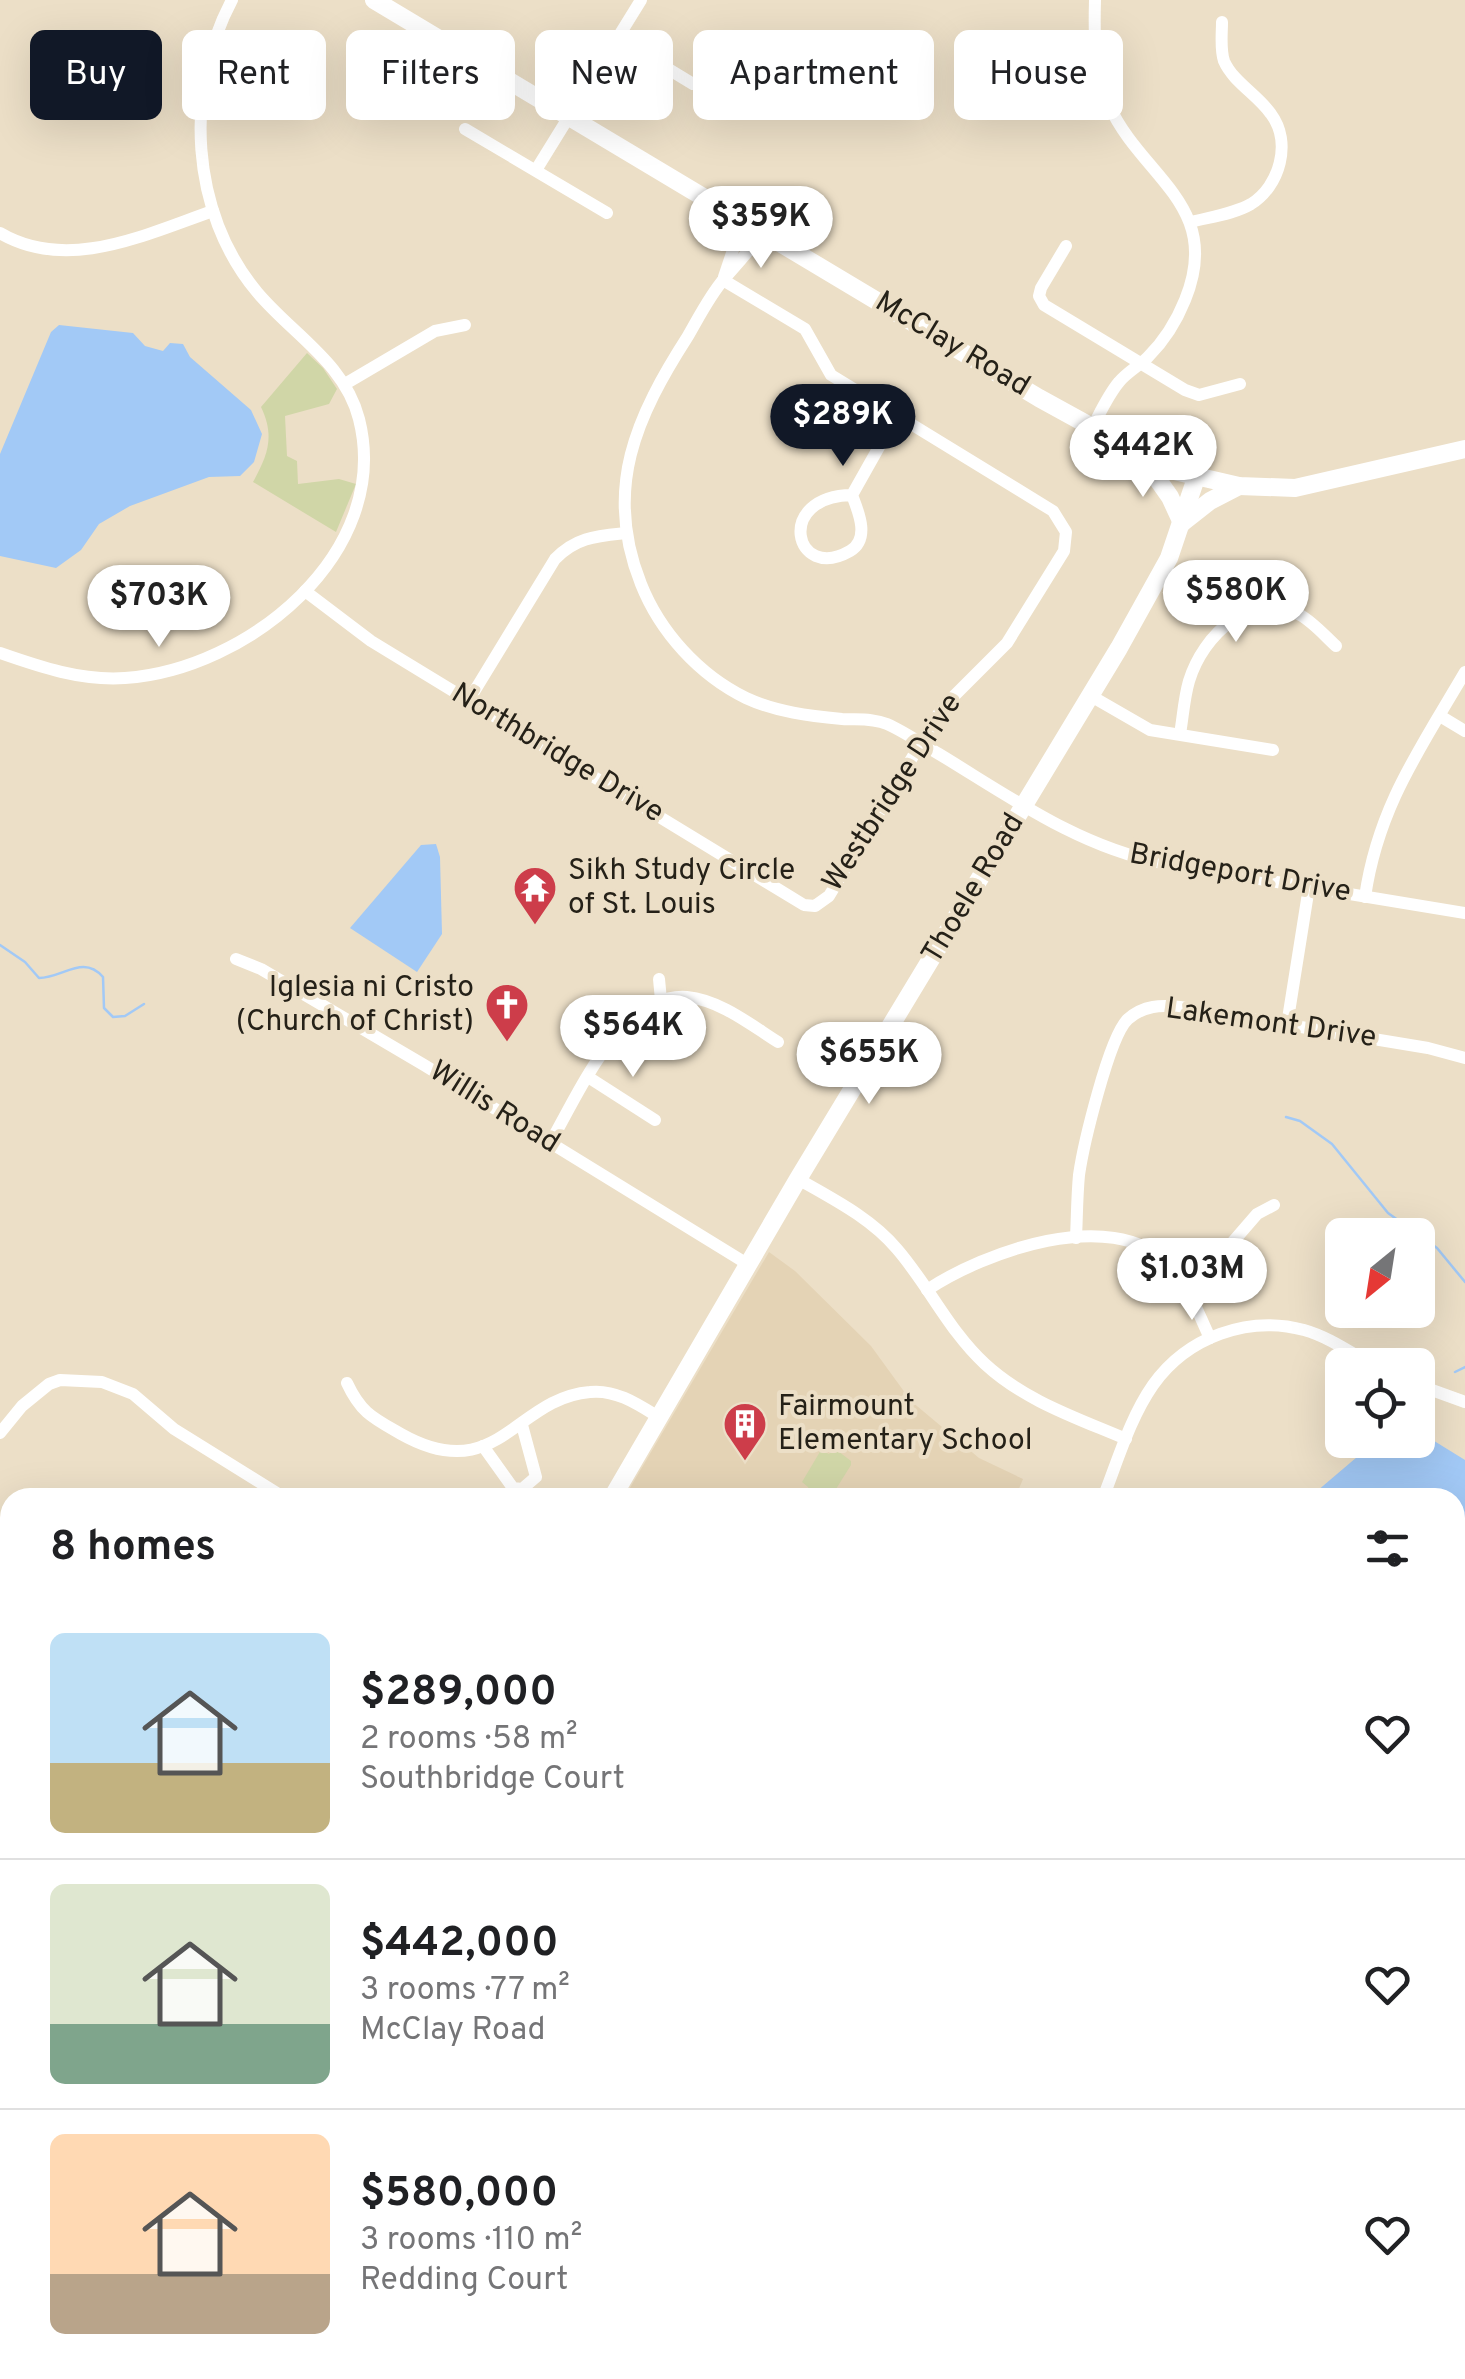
<!DOCTYPE html>
<meta charset="utf-8">
<style>
:root{--surface:#fff;--page:#f2f2f2;--text:#202124;--muted:#757577;--line:#e0e0e0;--accent:#111827}
body{margin:0;font-family:Overpass,sans-serif;background:var(--page);color:var(--text);height:100vh;display:flex;flex-direction:column;font-size:38px;white-space:nowrap}
*{box-sizing:border-box;margin:0}
p{font-size:32px;color:var(--muted)}
.icon{flex:none;width:55px;height:55px;fill:none;stroke:currentColor;stroke-width:2;stroke-linecap:round;stroke-linejoin:round}
.map{position:relative;flex:1;overflow:hidden}
.panel{position:absolute;left:0px;top:1488px;width:1465px;height:892px;display:flex;flex-direction:column;background:var(--surface);border-radius:30px 30px 0 0;box-shadow:0 10px 40px #0002}
.panel>*{flex:none}
.top-card{position:absolute;left:30px;top:30px;width:1405px;height:90px;display:flex;gap:20px}
.needle{width:65px;rotate:210deg}
.tools{position:absolute;left:1325px;top:1218px;display:grid;gap:20px}
.tools a{display:grid;place-items:center;width:110px;height:110px;border-radius:15px;background:var(--surface);box-shadow:0 10px 40px #0002;font-size:50px}
.price{position:absolute;translate:-50% -85px;padding:0 22px;border-radius:35px;background:#fff;color:#222;font-size:32px;line-height:65px;filter:drop-shadow(0 2px 5px #0008)}
.price::after{content:'';position:absolute;left:50%;top:60px;width:30px;height:22px;margin-left:-15px;background:inherit;clip-path:polygon(0 0,100% 0,50% 100%)}
.price.on{background:var(--accent);color:#fff}
ul{padding:0;list-style:none}
li{display:flex;align-items:center;gap:30px;height:250px;padding:0 50px}
li+li{border-top:2px solid var(--line)}
li span{display:grid;place-items:center;flex:none;width:280px;height:200px;border-radius:15px;color:#555}
li>.icon{margin-inline-start:auto}
span .icon{width:120px;height:120px;fill:#fffc;stroke-width:1}
li b{font-size:42px}
h2{display:flex;justify-content:space-between;align-items:center;height:120px;padding:0 50px;font-size:42px}
.tag{padding:0 35px;border-radius:15px;background:var(--surface);box-shadow:0 10px 40px #0002;font-size:35px;line-height:90px}
.tag.on{background:var(--accent);color:#fff}
.map>svg:first-child{display:block}
.built{fill:#e4d3b5}
.green{fill:#d0d6a7}
.water{fill:#a2c9f6}
.lines{fill:none;stroke-linecap:round;stroke-linejoin:round}
.stream{stroke:#a2c9f6;stroke-width:2.5}
.minor{stroke:#fff;stroke-width:12}
.secondary{stroke:#fff;stroke-width:18}
.labels{text-anchor:middle;dominant-baseline:central;stroke-width:8;stroke-linejoin:round;paint-order:stroke}
.street-label{font-size:30px;fill:#252118;stroke:#ecdfc7}
.poi-label{font-size:30px;fill:#252118;stroke:#ecdfc7;text-anchor:start}
</style>
<div class="map">
<svg width="1465" height="2379" viewBox="0 0 1465 2379">
<rect width="100%" height="100%" fill="#ecdfc7"/>
<polygon class="built" points="769,1252 795,1271 871,1346 911,1401 979,1458 1023,1479 1015,1498 624,1498"/>
<g class="green">
<path d="M307,353L323,368L337,389L329,404L285,416L287,456L297,461L298,484L339,479L356,484L336,532L253,482C268,455 275,436 261,407Z"/>
<polygon points="834,1448 851,1461 851,1465 831,1497 811,1497 808,1487 802,1482 821,1450 829,1454"/>
</g>
<g class="water">
<polygon points="59,325 133,333 145,346 163,351 170,343 183,344 190,357 251,410 262,434 254,462 240,476 209,477 130,506 99,524 81,550 56,568 0,556 0,454 51,332"/>
<polygon points="436,844 440,857 442,934 417,972 350,928 421,845"/>
<polygon points="1418,1431 1465,1460 1465,1631 1455,1636 1455,1498 1310,1497 1377,1440 1418,1440"/>
</g>
<g class="lines">
<g class="stream">
<path d="M0,945L25,962L39,978C63,978 83,954 103,977L104,1008L113,1017L125,1016L144,1004"/>
<polyline points="1286,1117 1300,1121 1332,1144 1388,1213 1437,1248 1465,1282"/>
<polyline points="1455,1372 1465,1367"/>
<polyline points="0,2035 10,2036"/>
</g>
<g class="minor">
<polyline points="619,39 693,84"/>
<polyline points="465,129 607,213"/>
<polyline points="536,170 641,0"/>
<path d="M1191,222C1210,217 1234,214 1251,204C1280,186 1292,142 1271,114C1258,95 1233,82 1224,61C1220,49 1222,34 1222,22"/>
<path d="M763,232C751,249 738,263 724,279C710,295 699,317 688,336C636,417 603,489 641,584C660,632 699,675 746,698C776,712 810,716 842,719C857,720 873,718 887,724C905,732 922,744 939,754C1010,797 1079,847 1162,863L1465,913"/>
<path d="M0,233C68,273 146,234 213,211"/>
<polyline points="1066,246 1041,288 1039,296 1044,305 1185,390 1199,395 1240,384"/>
<polyline points="724,277 743,220"/>
<polyline points="345,384 435,331 465,325"/>
<path d="M1092,428C1100,413 1108,395 1119,382C1127,372 1139,366 1148,357C1164,341 1177,320 1185,300C1224,205 1141,177 1109,105C1094,73 1094,35 1095,0"/>
<path d="M852,495C774,496 794,583 850,551C870,539 859,513 852,495L897,415"/>
<polyline points="305,591 371,641 804,905 815,906 829,896 942,708 1007,643 1064,551 1066,532 1053,511 831,375 805,329 723,280"/>
<path d="M0,653C40,667 81,681 125,678C247,670 393,553 359,419C345,363 292,334 257,292C190,212 184,90 232,0"/>
<polyline points="1091,696 1150,730 1273,750"/>
<path d="M469,700L555,559C576,537 597,536 626,533"/>
<polyline points="1440,716 1465,731"/>
<path d="M1180,734C1183,717 1184,698 1189,681C1203,635 1251,589 1300,615C1313,622 1325,636 1336,646"/>
<path d="M1365,897C1378,807 1420,749 1465,672"/>
<polyline points="236,959 261,969 424,1065 749,1265"/>
<polyline points="659,979 661,1000"/>
<polyline points="1287,1025 1309,887"/>
<polyline points="588,1077 655,1120"/>
<path d="M550,1143C578,1095 621,992 687,997C720,1000 751,1025 778,1042"/>
<path d="M798,1179C833,1199 871,1218 897,1249C929,1286 949,1331 985,1364C1025,1401 1077,1418 1126,1439"/>
<path d="M1076,1238C1077,1217 1077,1196 1079,1175C1083,1147 1109,1036 1128,1019C1144,1005 1161,1005 1180,1007L1428,1048L1465,1058"/>
<polyline points="1183,1282 1225,1251 1257,1214 1274,1205"/>
<path d="M927,1290C984,1252 1110,1206 1168,1263C1188,1283 1198,1313 1210,1338"/>
<path d="M347,1383C361,1413 373,1418 401,1434C497,1488 515,1398 590,1392C616,1389 639,1405 660,1418"/>
<polyline points="1418,1385 1465,1402"/>
<polyline points="0,1433 22,1406 49,1384 60,1380 102,1382 133,1394 174,1429 285,1498"/>
<polyline points="483,1446 513,1488 522,1489 536,1477 522,1425"/>
<path d="M1103,1498C1118,1460 1130,1418 1153,1385C1187,1337 1248,1315 1304,1330C1329,1337 1351,1353 1373,1365"/>
<polyline points="0,1677 10,1690"/>
<polyline points="1455,1801 1465,1792"/>
<polyline points="1455,2007 1465,1998"/>
<polyline points="0,2124 10,2133"/>
<polyline points="943,2370 957,2379"/>
<polyline points="1143,2370 1148,2379"/>
<polyline points="1319,2370 1324,2379"/>
<polyline points="193,2379 200,2370"/>
<polyline points="720,2379 727,2370"/>
</g>
<g class="secondary">
<polyline points="374,0 1039,398 1170,470 1239,486 1295,488 1465,449"/>
<polyline points="1144,460 1170,497 1182,523"/>
<polyline points="1182,523 1210,501 1239,486"/>
<polyline points="612,1498 798,1179 1119,648 1169,558 1196,478"/>
<polyline points="529,2379 534,2370"/>
</g>
</g>
<defs>
<symbol id="temple-pin" viewBox="-11 -11 22 30"><path d="M0 17L-7.5 6A9.5 9.5 0 1 1 7.5 6Z" fill="#cd3d4a" stroke="#ecdfc7"/><path d="M0-6L5-2H3V0L6.5 2.5H4V6H1.5V3h-3V6H-4V2.5H-6.5L-3 0V-2H-5Z" fill="#fff"/></symbol>
<symbol id="church-pin" viewBox="-11 -11 22 30"><path d="M0 17L-7.5 6A9.5 9.5 0 1 1 7.5 6Z" fill="#cd3d4a" stroke="#ecdfc7"/><path d="M-1.2-6h2.4v3.5h3.3v2.4h-3.3V6h-2.4V-.1h-3.3v-2.4h3.3Z" fill="#fff"/></symbol>
<symbol id="building-pin" viewBox="-11 -11 22 30"><path d="M0 17L-7.5 6A9.5 9.5 0 1 1 7.5 6Z" fill="#cd3d4a" stroke="#ecdfc7"/><path d="M-4-6H4V6H1V3H-1V6H-4ZM-2.5-4.3h1.7v1.8h-1.7ZM.8-4.3h1.7v1.8H.8ZM-2.5-1h1.7V.8h-1.7ZM.8-1h1.7V.8H.8Z" fill="#fff"/></symbol>
</defs>
<g fill-rule="evenodd">
<use href="#temple-pin" x="510" y="863" width="50" height="68"/>
<use href="#church-pin" x="482" y="980" width="50" height="68"/>
<use href="#building-pin" x="720" y="1399" width="50" height="68"/>
</g>
<g class="labels">
<g class="street-label">
<text transform="translate(952 345) rotate(31)">McClay Road</text>
<text transform="translate(557 754) rotate(31)">Northbridge Drive</text>
<text transform="translate(893 793) rotate(-57)">Westbridge Drive</text>
<text transform="translate(1240 874) rotate(10)">Bridgeport Drive</text>
<text transform="translate(974 889) rotate(-59)">Thoele Road</text>
<text transform="translate(1271 1024) rotate(8)">Lakemont Drive</text>
<text transform="translate(494 1108) rotate(32)">Willis Road</text>
</g>
<g class="poi-label">
<text x="568" y="871">Sikh Study Circle<tspan x="568" dy="34">of St. Louis</tspan></text>
<text x="474" y="988" text-anchor="end">Iglesia ni Cristo<tspan x="474" dy="34">(Church of Christ)</tspan></text>
<text x="778" y="1407">Fairmount<tspan x="778" dy="34">Elementary School</tspan></text>
</g>
</g>
</svg>
<div class="tools">
<a><svg class="needle" viewBox="-14 -14 28 28"><path d="M0-13l5 13h-10z" fill="#e53935"/><path d="M0 13l5-13h-10z" fill="#757577"/></svg></a>
<a><svg class="icon" aria-label="locate" viewBox="0 0 24 24"><circle cx="12" cy="12" r="6"/><path d="M12 2v4M12 18v4M2 12h4M18 12h4"/></svg></a>
</div>
<b class="price" style="left:761px;top:271px">$359K</b>
<b class="price on" style="left:843px;top:469px">$289K</b>
<b class="price" style="left:1143px;top:500px">$442K</b>
<b class="price" style="left:1236px;top:645px">$580K</b>
<b class="price" style="left:159px;top:650px">$703K</b>
<b class="price" style="left:633px;top:1080px">$564K</b>
<b class="price" style="left:869px;top:1107px">$655K</b>
<b class="price" style="left:1192px;top:1323px">$1.03M</b>
<div class="top-card">
<a class="tag on">Buy</a>
<a class="tag">Rent</a>
<a class="tag">Filters</a>
<a class="tag">New</a>
<a class="tag">Apartment</a>
<a class="tag">House</a>
</div>
<section class="panel">
<h2>8 homes<svg class="icon" aria-label="filters" viewBox="0 0 24 24"><path d="M4 7h16M4 17h16"/><circle cx="9" cy="7" r="2"/><circle cx="15" cy="17" r="2"/></svg></h2>
<ul>
<li><span style="background:linear-gradient(#bfe0f5 65%,#c2b280 0)"><svg class="icon" aria-label="home" viewBox="0 0 24 24"><path d="M3 11l9-7 9 7M6 9v11h12V9"/></svg></span><div><b>$289,000</b><p>2 rooms · 58 m²</p><p>Southbridge Court</p></div><svg class="icon" aria-label="heart" viewBox="0 0 24 24"><path d="M12 20l-8-8c-3-5 5-10 8-4 3-6 11-1 8 4z"/></svg></li>
<li><span style="background:linear-gradient(#dfe7d0 70%,#7fa58c 0)"><svg class="icon" aria-label="home" viewBox="0 0 24 24"><path d="M3 11l9-7 9 7M6 9v11h12V9"/></svg></span><div><b>$442,000</b><p>3 rooms · 77 m²</p><p>McClay Road</p></div><svg class="icon" aria-label="heart" viewBox="0 0 24 24"><path d="M12 20l-8-8c-3-5 5-10 8-4 3-6 11-1 8 4z"/></svg></li>
<li><span style="background:linear-gradient(#ffd9b3 70%,#b9a48a 0)"><svg class="icon" aria-label="home" viewBox="0 0 24 24"><path d="M3 11l9-7 9 7M6 9v11h12V9"/></svg></span><div><b>$580,000</b><p>3 rooms · 110 m²</p><p>Redding Court</p></div><svg class="icon" aria-label="heart" viewBox="0 0 24 24"><path d="M12 20l-8-8c-3-5 5-10 8-4 3-6 11-1 8 4z"/></svg></li>
</ul>
</section>
</div>
